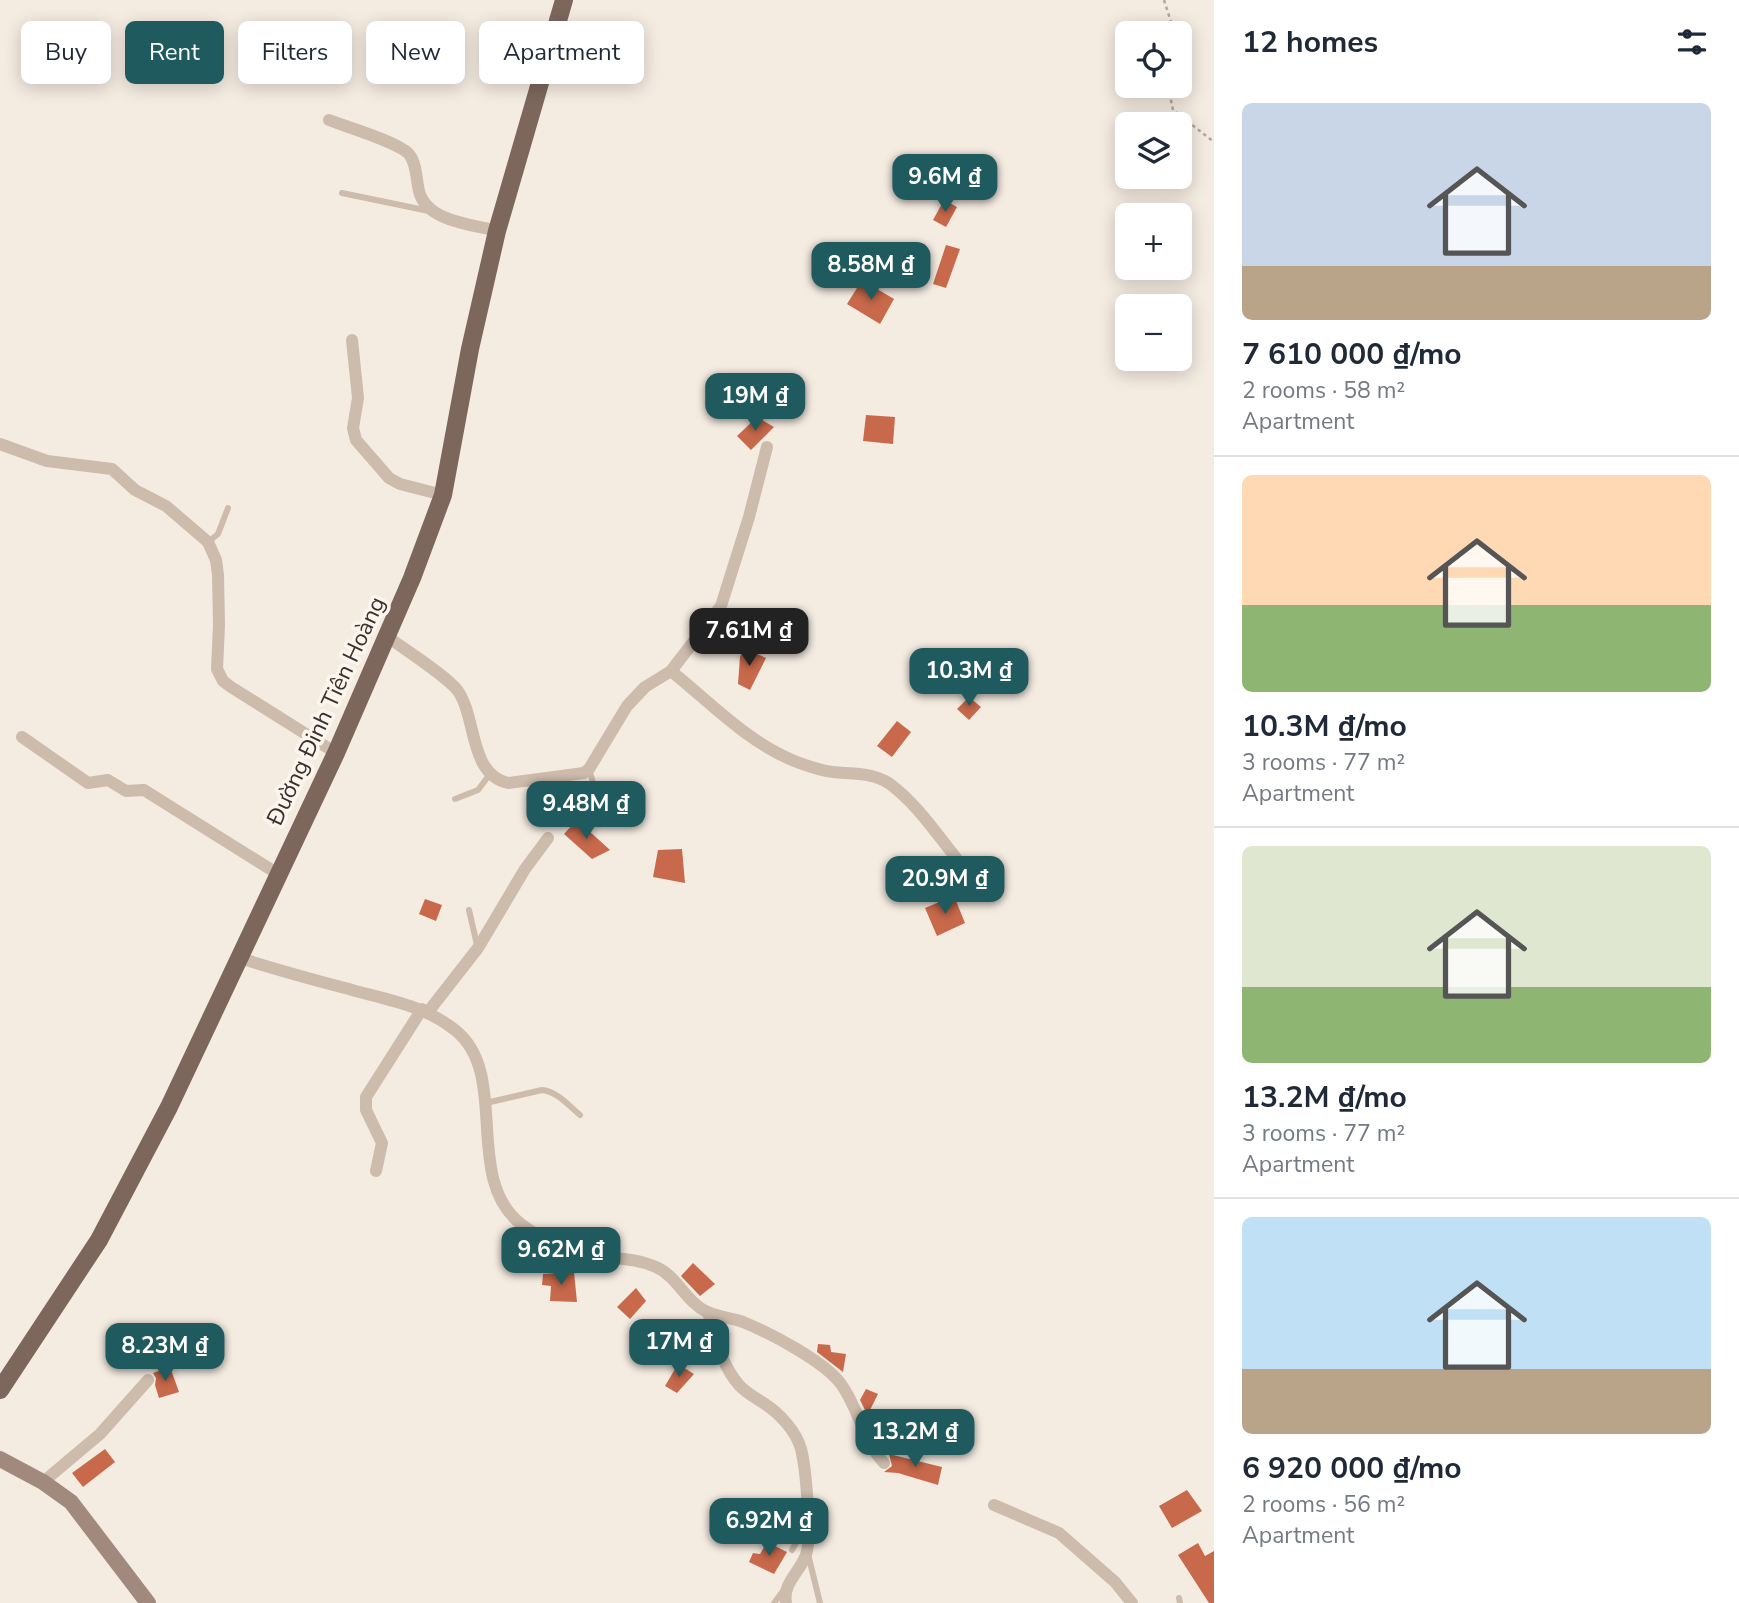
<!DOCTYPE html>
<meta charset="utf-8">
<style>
:root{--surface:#fff;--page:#f2f2f3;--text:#1f2937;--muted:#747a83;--line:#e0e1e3;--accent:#1f5a5e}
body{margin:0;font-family:"Nunito Sans",sans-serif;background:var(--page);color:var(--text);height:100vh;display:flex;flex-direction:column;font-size:26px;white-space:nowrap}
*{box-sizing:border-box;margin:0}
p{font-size:23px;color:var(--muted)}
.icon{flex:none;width:38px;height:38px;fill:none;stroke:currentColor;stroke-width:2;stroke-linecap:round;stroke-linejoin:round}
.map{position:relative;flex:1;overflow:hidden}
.panel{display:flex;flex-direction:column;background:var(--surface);width:525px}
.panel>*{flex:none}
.guide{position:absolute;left:21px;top:21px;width:665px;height:63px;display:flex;gap:14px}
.fabs{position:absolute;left:1115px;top:21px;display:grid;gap:14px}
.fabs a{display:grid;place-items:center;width:77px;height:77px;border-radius:10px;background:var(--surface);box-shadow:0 4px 18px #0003;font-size:35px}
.price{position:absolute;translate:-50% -60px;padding:0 16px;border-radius:14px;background:var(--accent);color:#fff;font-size:23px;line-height:46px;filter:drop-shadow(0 2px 4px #0008)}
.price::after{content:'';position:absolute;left:50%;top:42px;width:21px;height:16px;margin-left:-10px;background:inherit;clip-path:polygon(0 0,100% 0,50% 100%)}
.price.on{background:#222;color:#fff}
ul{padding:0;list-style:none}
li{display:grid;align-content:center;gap:14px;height:371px;padding:0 28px}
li+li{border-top:2px solid var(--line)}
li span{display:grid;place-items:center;height:217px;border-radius:10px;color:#555}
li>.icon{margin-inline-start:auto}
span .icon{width:126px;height:126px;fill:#fffc;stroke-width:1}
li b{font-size:30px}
h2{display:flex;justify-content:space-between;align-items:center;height:84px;padding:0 28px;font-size:30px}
.tag{padding:0 24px;border-radius:10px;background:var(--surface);box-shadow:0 4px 18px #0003;font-size:24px;line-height:63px}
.tag.on{background:var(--accent);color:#fff}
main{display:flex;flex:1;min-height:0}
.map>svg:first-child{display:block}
.building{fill:#c8694b}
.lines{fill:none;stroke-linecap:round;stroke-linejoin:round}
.path{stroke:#b9a596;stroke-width:2.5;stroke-dasharray:3.5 3.5;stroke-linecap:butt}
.lane{stroke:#cdbbac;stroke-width:6}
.street{stroke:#cdbbac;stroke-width:12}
.secondary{stroke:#a18a7d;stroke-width:16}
.primary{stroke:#7d675c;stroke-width:18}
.labels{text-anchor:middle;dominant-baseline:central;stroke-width:7;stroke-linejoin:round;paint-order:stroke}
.street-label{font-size:23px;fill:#3b302b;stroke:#fbf5ee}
</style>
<main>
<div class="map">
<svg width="1214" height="1603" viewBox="0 0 1214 1603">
<rect width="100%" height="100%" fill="#f4ebe1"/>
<g class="building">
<polygon points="944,200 957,207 946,227 933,220"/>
<polygon points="946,245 960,249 946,288 933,284"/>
<polygon points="862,280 894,299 880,324 847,304"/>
<polygon points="866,415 895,417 893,444 863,441"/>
<polygon points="757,417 774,427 751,450 737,436"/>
<polygon points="744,648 766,658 750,690 738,684 740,657"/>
<polygon points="944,661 969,667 962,690 938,684"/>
<polygon points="969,697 981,707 969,720 957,709"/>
<polygon points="897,721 911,732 892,757 877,746"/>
<polygon points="577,820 610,850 592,859 564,834"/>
<polygon points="682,849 685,883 653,877 658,850"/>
<polygon points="954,896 965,923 937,936 925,908"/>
<polygon points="425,899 442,905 436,921 419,914"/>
<polygon points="693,1263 715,1284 700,1296 681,1276"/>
<polygon points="574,1272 577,1302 550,1301 551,1286 542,1285 543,1274"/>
<polygon points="636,1288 646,1301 630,1319 617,1307"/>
<polygon points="818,1344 830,1345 831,1352 846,1354 843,1372 817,1352"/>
<polygon points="678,1364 694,1374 677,1393 665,1386"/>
<polygon points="170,1367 179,1392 159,1398 155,1385 156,1378 153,1373"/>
<polygon points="866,1389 878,1394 869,1412 865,1410 860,1400"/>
<polygon points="105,1449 115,1462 83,1487 72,1473"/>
<polygon points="889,1454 942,1467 938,1485 898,1473 884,1472 892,1466"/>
<polygon points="1187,1490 1202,1511 1172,1528 1159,1506"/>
<polygon points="767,1542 787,1552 774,1574 749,1562 753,1553 760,1554"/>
<polygon points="1198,1543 1205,1556 1214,1551 1214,1603 1209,1603 1178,1555"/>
</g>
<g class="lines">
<g class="path">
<polyline points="1164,0 1172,25 1170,33"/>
<polyline points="1168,86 1173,110 1214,142"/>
</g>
<g class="lane">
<polyline points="342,193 429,211"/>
<polyline points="208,542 218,534 228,508"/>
<polyline points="589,769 600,806 613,820"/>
<polyline points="455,799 478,790 490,774"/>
<polyline points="469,910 477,945"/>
<path d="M486,1103L542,1090C558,1092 568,1105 580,1115"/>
<polyline points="792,1550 806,1524"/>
<polyline points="808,1554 820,1603"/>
<polyline points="1179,1598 1180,1603"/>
<polyline points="774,1603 783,1591"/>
</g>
<g class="street">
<path d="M329,120C347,127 398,142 409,154C417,164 416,179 419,191C426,221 470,224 497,231"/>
<polyline points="352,340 358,398 353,428 356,440 389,478 400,484 443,495"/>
<polyline points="0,444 47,461 112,469 135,490 166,506 208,542 216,560 218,575 219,625 217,669 223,681 231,687 336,753"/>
<path d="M388,637C404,649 448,677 458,691C477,719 469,774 508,783L584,773L589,769L627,706L645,687L671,671L721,606L749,517L767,447"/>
<path d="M671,671C711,703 748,743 797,762C808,766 821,771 833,772C852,774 873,772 890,784C922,808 942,843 968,872"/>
<polyline points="22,737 88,783 108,780 126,791 144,790 278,874"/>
<path d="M240,958C277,970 315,980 352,990C389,1000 425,1006 455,1030C511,1074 462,1178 521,1224C540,1238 565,1251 588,1255C611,1259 634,1257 656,1267C677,1276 686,1302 707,1312C718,1317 732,1318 743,1322C770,1333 824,1361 841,1384C859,1409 863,1440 884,1463"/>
<polyline points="428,1012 478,948 525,869 548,838"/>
<polyline points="376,1171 382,1143 366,1110 366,1097 422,1009"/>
<path d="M708,1312C715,1337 722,1366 739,1385C746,1393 756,1398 765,1404C780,1414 796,1431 801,1449C806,1469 812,1537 806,1555C800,1572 782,1584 786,1603"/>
<polyline points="43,1482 100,1434 148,1380"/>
<polyline points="994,1505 1059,1533 1115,1582 1132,1603"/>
</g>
<polyline class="secondary" points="0,1459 43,1482 71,1502 148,1603"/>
<polyline class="primary" points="0,1390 99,1240 169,1107 336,753 412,578 443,495 470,349 497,231 564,0"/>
</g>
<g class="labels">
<g class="street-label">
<text transform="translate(326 711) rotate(-65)">Đường Đinh Tiên Hoàng</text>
</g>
</g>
</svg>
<div class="fabs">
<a><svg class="icon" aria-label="locate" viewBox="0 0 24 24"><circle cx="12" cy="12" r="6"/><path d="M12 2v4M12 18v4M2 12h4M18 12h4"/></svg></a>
<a><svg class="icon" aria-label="layers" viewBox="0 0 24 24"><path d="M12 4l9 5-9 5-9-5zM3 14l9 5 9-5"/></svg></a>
<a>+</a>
<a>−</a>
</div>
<b class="price" style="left:945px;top:214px">9.6M ₫</b>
<b class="price" style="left:871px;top:302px">8.58M ₫</b>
<b class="price" style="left:755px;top:433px">19M ₫</b>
<b class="price on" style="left:749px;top:668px">7.61M ₫</b>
<b class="price" style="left:969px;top:708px">10.3M ₫</b>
<b class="price" style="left:586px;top:841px">9.48M ₫</b>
<b class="price" style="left:945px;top:916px">20.9M ₫</b>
<b class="price" style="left:561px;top:1287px">9.62M ₫</b>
<b class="price" style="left:679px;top:1379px">17M ₫</b>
<b class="price" style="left:165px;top:1383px">8.23M ₫</b>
<b class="price" style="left:915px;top:1469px">13.2M ₫</b>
<b class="price" style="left:769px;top:1558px">6.92M ₫</b>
<div class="guide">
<a class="tag">Buy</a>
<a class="tag on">Rent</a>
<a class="tag">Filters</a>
<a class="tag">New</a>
<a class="tag">Apartment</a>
</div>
</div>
<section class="panel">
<h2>12 homes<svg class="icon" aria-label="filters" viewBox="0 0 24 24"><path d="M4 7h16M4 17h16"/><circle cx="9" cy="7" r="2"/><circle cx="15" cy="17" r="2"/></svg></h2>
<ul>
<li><span style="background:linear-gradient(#c9d6e8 75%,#b9a48a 0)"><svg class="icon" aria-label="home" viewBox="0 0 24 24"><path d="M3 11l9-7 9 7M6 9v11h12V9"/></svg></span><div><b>7 610 000 ₫/mo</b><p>2 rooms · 58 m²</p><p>Apartment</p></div></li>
<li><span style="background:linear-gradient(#ffd9b3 60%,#8fb573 0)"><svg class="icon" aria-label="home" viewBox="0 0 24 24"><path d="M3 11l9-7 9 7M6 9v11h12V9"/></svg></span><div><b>10.3M ₫/mo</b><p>3 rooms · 77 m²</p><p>Apartment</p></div></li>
<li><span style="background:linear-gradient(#dfe7d0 65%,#8fb573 0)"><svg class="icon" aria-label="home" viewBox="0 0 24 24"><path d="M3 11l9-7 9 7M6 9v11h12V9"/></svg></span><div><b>13.2M ₫/mo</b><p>3 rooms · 77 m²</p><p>Apartment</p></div></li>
<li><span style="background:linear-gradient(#bfe0f5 70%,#b9a48a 0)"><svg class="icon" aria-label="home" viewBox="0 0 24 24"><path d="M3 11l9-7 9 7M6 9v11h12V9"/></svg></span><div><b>6 920 000 ₫/mo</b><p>2 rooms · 56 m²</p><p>Apartment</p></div></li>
</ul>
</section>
</main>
